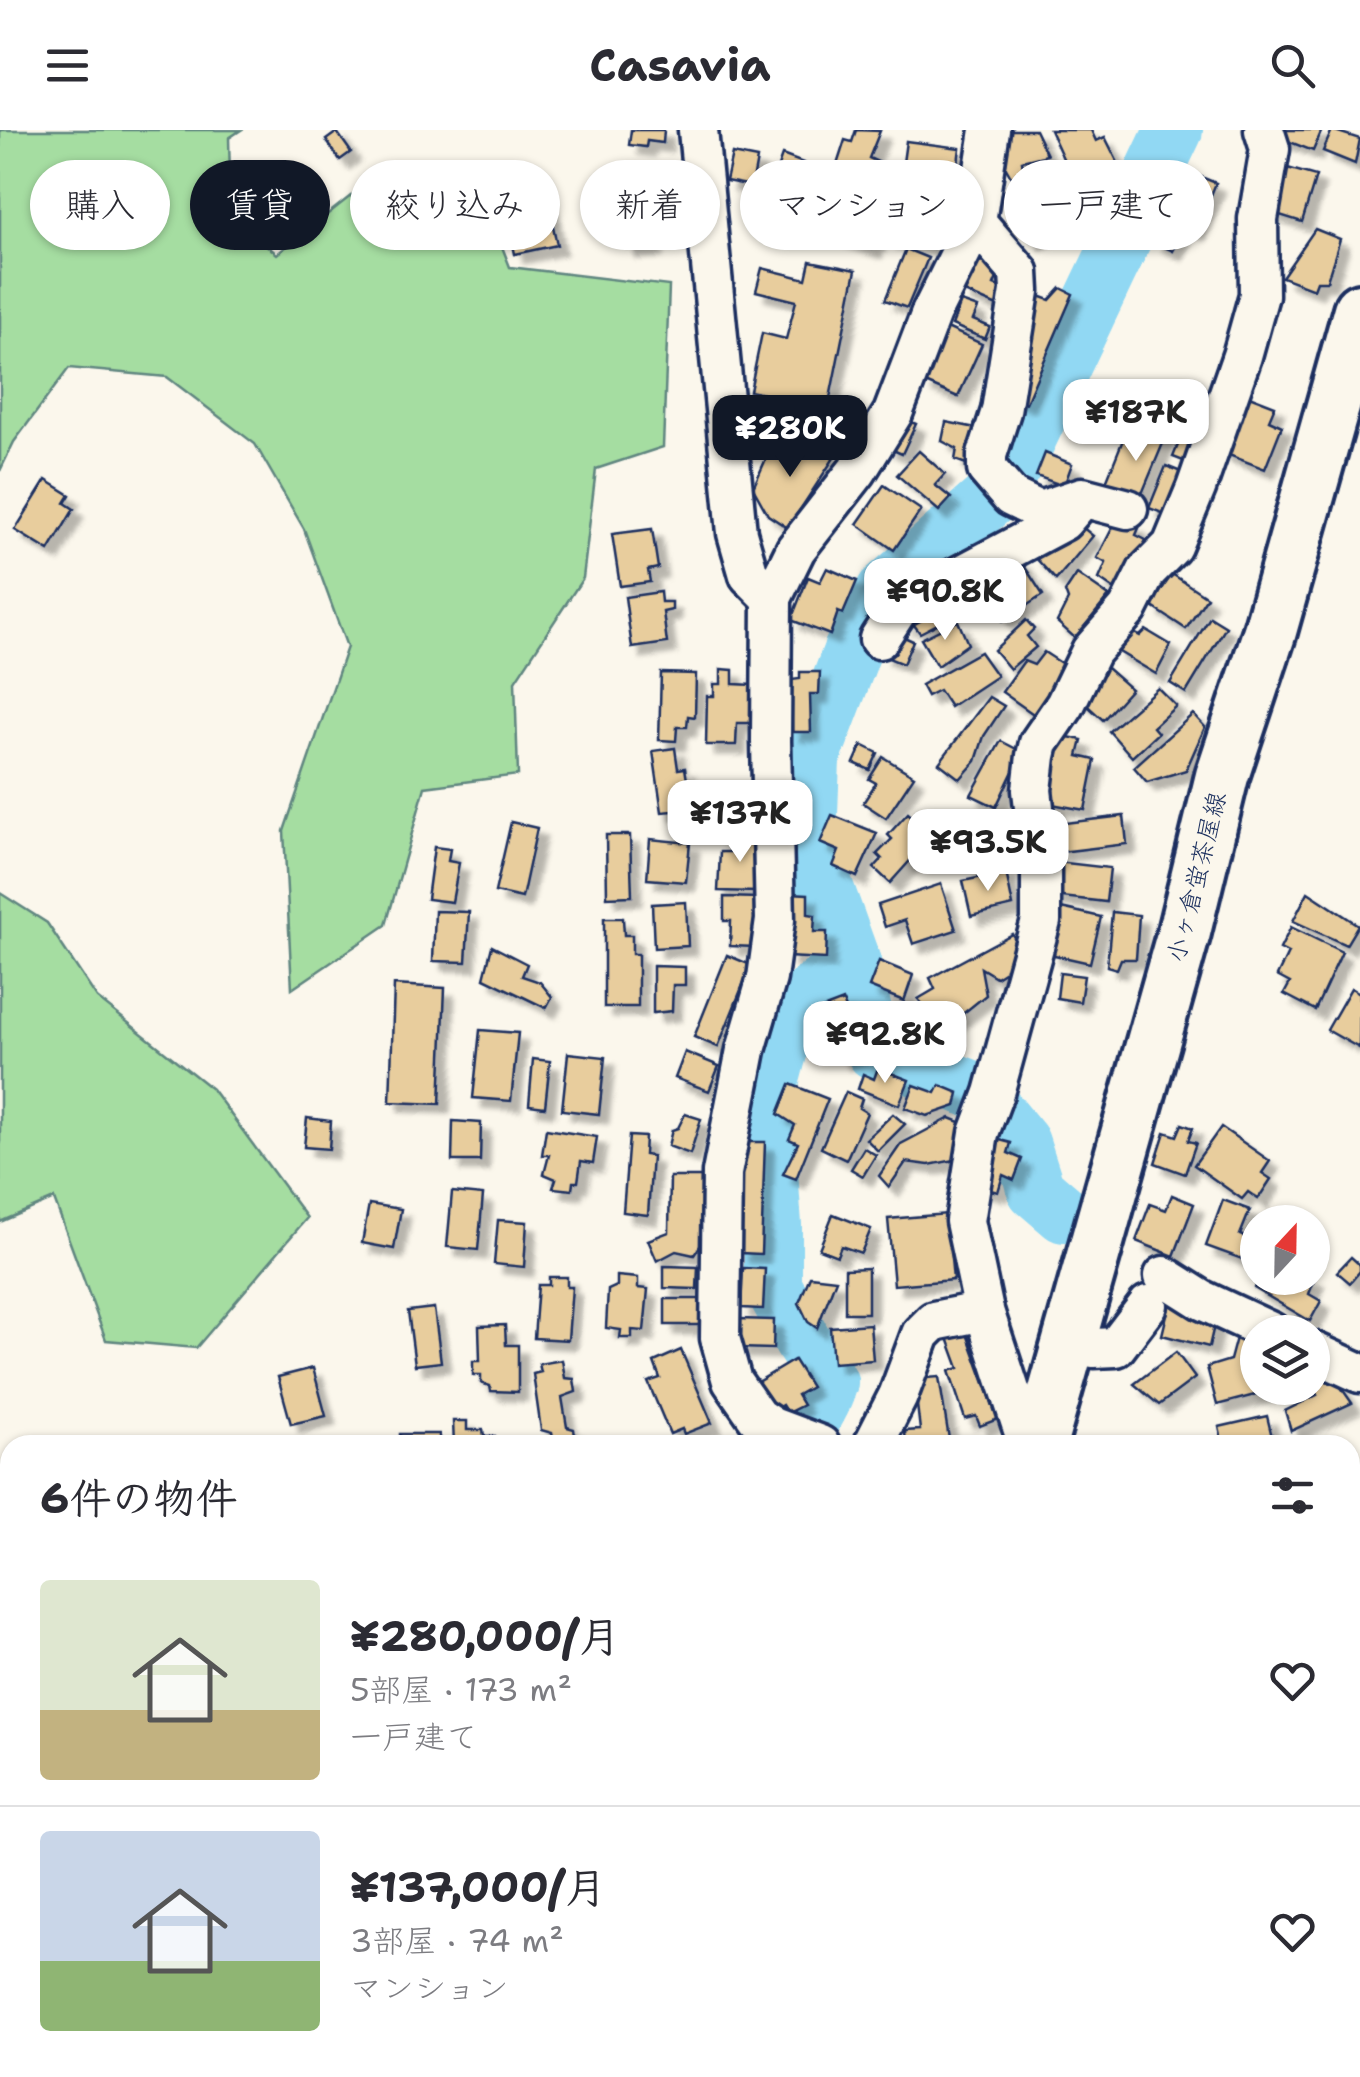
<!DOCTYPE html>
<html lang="ja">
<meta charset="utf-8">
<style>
:root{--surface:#fff;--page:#f7f7f7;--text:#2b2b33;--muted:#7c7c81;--line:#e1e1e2;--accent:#111827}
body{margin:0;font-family:"Shantell Sans","Klee One",sans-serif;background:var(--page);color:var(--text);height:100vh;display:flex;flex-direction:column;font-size:38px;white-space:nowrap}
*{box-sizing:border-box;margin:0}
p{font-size:32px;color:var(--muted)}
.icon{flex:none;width:55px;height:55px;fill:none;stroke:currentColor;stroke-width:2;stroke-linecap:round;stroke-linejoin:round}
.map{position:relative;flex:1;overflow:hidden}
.panel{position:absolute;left:0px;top:1305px;width:1360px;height:642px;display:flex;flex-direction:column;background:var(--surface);border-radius:30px 30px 0 0;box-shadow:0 2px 8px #0004}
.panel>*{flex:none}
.banner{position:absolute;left:30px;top:30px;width:1300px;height:90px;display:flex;gap:20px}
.needle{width:65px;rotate:22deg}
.tools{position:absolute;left:1240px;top:1075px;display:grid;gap:20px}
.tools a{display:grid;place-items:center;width:90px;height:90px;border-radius:50%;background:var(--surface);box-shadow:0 2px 8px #0004;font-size:50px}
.price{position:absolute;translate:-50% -85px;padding:0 22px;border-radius:20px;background:#fff;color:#222;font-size:32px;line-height:65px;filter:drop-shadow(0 2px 5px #0008)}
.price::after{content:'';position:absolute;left:50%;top:60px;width:30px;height:22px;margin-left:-15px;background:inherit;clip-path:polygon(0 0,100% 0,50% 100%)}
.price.active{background:var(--accent);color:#fff}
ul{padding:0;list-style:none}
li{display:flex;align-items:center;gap:30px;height:250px;padding:0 40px}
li+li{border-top:2px solid var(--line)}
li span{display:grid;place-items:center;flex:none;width:280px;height:200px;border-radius:10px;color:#555}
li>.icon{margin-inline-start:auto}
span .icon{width:120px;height:120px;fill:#fffc;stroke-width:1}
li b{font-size:42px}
h2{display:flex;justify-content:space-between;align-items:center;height:120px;padding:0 40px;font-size:42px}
.chip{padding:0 35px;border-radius:45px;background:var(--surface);box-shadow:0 2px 8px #0004;font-size:35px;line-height:90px}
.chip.active{background:var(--accent);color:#fff}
header{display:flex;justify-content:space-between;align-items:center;height:130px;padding:0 40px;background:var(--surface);font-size:45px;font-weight:700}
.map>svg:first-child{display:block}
.green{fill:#a5dda1;stroke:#608680;stroke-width:2.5}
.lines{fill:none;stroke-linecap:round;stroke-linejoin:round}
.river{stroke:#91d8f3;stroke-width:58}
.building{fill:#e8cd9d;stroke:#1b2f5e;stroke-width:2.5;filter:url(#shadow)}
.street-casing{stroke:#1b2f5e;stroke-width:45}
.secondary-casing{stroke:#1b2f5e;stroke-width:60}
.street{stroke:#fbf7ec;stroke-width:38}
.secondary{stroke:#fbf7ec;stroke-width:52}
.labels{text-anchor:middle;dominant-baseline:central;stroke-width:8;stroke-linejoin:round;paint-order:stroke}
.street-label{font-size:25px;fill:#1b2f5e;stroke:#fbf7ec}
</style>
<header><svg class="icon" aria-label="menu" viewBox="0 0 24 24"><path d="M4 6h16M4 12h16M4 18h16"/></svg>Casavia<svg class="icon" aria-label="search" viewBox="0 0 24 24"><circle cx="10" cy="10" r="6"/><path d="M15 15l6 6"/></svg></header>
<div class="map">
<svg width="1360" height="1947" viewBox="0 0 1360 1947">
<defs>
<filter id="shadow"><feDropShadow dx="9" dy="9" stdDeviation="2.5" flood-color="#0004"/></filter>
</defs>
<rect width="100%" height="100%" fill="#fbf7ec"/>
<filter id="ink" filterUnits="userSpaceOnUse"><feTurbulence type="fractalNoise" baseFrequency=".01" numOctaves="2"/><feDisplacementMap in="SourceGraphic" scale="20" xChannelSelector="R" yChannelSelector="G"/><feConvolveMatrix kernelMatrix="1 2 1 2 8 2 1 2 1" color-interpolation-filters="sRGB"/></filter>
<g filter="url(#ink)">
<g class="green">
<polygon points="0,0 241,0 229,8 231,86 277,124 361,58 469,33 510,137 669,156 663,317 596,339 583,448 515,551 518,645 425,657 386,795 292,859 284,701 347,517 304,399 255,314 167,247 69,238 14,312 0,341"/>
<polygon points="0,763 47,793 97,868 212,959 307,1088 196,1218 106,1210 54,1069 0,1092"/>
<polygon points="0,1753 10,1768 10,1938 88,1938 89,1947 0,1947"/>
</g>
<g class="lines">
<g class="river">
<polyline points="1064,1084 1036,1060 1021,1013 979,962 875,921 869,907 852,833 808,711 811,629 852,521 885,461 993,366 1021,322 1174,0"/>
<path d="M785,1315C809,1296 820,1281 829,1252L803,1212L773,1156V1095L764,975L787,890L816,860L852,833"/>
<polyline points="791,1947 795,1938"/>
</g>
</g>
<g class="building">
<polygon points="631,0 664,0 663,13 647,11 646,17 629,15"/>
<polygon points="856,0 880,1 869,28 882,34 874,54 836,38 845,10 852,12"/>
<polygon points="1006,0 1035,0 1047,25 1022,31 1024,45 1011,47 1003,33"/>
<polygon points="1050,0 1091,0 1096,11 1105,7 1120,37 1110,42 1117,56 1083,72"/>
<polygon points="1274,0 1322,0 1313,21 1272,5"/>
<polygon points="1332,0 1360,9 1355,34 1323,21"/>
<polygon points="337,2 351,22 340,30 326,10"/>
<polygon points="906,11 960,18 956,48 902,40"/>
<polygon points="732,24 757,29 752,56 726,51"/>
<polygon points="782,25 806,34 805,39 824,47 818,60 811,57 805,71 820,77 812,98 780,86 783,78 766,70"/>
<polygon points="1284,37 1316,46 1302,92 1270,82"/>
<polygon points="1179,38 1216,53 1196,101 1185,97 1173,121 1154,112 1160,98 1153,96"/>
<polygon points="541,39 557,115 515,124 499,49"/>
<polygon points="1048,43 1070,75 1048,86 1054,101 1031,111 1010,63"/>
<polygon points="900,48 962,59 956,89 933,118 888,109"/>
<polygon points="842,57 874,68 868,85 882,91 872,119 825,103"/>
<polygon points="648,62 653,117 627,119 622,64"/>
<polygon points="1315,99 1340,109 1327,151 1317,151 1314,159 1282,147"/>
<polygon points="906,119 928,128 907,178 885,170"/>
<polygon points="976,125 1002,135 994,155 1009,161 1002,178 962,161"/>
<polygon points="810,131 856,140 828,278 750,261 762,203 786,209 796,171 756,161 762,138 806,149"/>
<polygon points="1061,158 1073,164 1026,273 1013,268 1031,163 1050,170"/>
<polygon points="961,172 978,178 973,190 990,197 985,209 952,195"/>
<polygon points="947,198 982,214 958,267 923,252"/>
<polygon points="1244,264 1275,276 1269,290 1282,296 1265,339 1221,322"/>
<polygon points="900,287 916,294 902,324 886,317"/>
<polygon points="946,292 976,298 969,335 955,330 957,319 942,311"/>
<polygon points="1153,292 1169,299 1139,371 1104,357 1124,307 1144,315"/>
<polygon points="1187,293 1205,300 1191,334 1173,327"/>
<polygon points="788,313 810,323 814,316 834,328 788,398 768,385 753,358 769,322"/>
<polygon points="919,321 945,344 935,355 951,368 939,381 897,345"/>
<polygon points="1045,323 1072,334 1064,356 1036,346"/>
<polygon points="1166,336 1186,344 1170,386 1149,378"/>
<polygon points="46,350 70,365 65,373 74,379 49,421 15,400"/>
<polygon points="884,355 921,380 894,420 857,394"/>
<polygon points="1118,387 1139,398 1136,405 1146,410 1121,464 1099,449 1106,433 1097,428"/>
<polygon points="1081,396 1093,406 1056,450 1033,425"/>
<polygon points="652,399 658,438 648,440 650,452 620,456 612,404"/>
<polygon points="1021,431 1043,465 1003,491 981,456"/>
<polygon points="827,438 857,451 843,484 838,482 830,505 791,490 808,447 820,452"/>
<polygon points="1077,444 1109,466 1075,508 1057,492 1068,470 1065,462"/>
<polygon points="1172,444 1207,467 1186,499 1151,476"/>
<polygon points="660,462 661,472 672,472 672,480 663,482 667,513 632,518 625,467"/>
<polygon points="936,474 943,491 920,503 914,495 903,494"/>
<polygon points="1210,487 1226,497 1186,563 1170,553"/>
<polygon points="1026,490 1034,499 1027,506 1036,517 1010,539 994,520"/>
<polygon points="958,491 968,514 937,536 921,509"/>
<polygon points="1126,499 1140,506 1146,500 1171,515 1156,544 1114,519"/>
<polygon points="891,501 913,511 903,534 881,525"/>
<polygon points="980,522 997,546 950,577 939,560 927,566 921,555"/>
<polygon points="1044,522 1064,535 1053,552 1057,564 1039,588 1002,562 1024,531 1034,535"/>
<polygon points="1107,538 1131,559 1103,590 1079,568"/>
<polygon points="721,539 733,540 733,554 754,555 752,593 737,593 736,615 706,615 707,566 714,566 714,554 721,554"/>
<polygon points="800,542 820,542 819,564 810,564 811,602 792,602 791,550 800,549"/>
<polygon points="661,543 696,544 695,587 688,586 687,597 677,597 676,611 659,610"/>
<polygon points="1158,558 1176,576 1153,597 1158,603 1132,627 1109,601"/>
<polygon points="989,567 1004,576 984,606 976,631 960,649 939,633"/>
<polygon points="1193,584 1205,597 1186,640 1147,652 1134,637"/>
<polygon points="1059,605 1082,610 1078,626 1095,630 1085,680 1046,673"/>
<polygon points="1001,611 1022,622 996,677 971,665"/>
<polygon points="862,615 878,623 870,640 854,633"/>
<polygon points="675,618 678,639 685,638 688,656 697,655 699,679 662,682 653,621"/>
<polygon points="883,627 914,646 886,688 863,673 876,653 869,649"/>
<polygon points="908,683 933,705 890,753 874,738 882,729 877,724 892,709 888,705"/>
<polygon points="832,685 877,703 857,747 833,736 839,721 820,713"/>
<polygon points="1124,686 1127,714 1060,722 1056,694"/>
<polygon points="511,692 537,698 522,768 495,762"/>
<polygon points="731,701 755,702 754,724 759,723 758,762 718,761 720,722 730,722"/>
<polygon points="606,705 630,705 632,766 607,767"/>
<polygon points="650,709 690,713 686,752 647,749"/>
<polygon points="434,717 450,719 448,731 459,733 452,772 427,769"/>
<polygon points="1057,732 1110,738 1106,772 1053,766"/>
<polygon points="1006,742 1013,776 971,786 963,751"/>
<polygon points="941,754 956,800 913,814 905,790 885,797 878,775"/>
<polygon points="1308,762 1358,795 1346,815 1293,791"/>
<polygon points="789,763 808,764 808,784 815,785 814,802 827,802 826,829 787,827"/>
<polygon points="724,767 759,768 757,817 730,816 731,791 724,791"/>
<polygon points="686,772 688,816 654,818 652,774"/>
<polygon points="1061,778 1101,787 1090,833 1050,824"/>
<polygon points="435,781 469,782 466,832 433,831"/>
<polygon points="1112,782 1139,785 1136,829 1121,829 1117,839 1107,836"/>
<polygon points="604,788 623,788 624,805 632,805 632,824 638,824 638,877 604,877"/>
<polygon points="1291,797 1342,822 1315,880 1284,864 1290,853 1277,846 1288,823 1280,819"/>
<polygon points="1012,804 1021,820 1018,833 996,847 981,838 986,865 944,899 918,869 935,859 930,848"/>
<polygon points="492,816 527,834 522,846 540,852 552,867 546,878 484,848"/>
<polygon points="727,825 751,835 718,917 694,907"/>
<polygon points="879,831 913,845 904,871 869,857"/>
<polygon points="653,836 685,837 685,855 673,855 672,881 653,883"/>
<polygon points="1060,843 1084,846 1080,872 1057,868"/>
<polygon points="394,855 445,858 440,974 390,972"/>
<polygon points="1351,858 1360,863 1359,918 1327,900"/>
<polygon points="843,871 863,923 841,930 831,904 822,908 812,883"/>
<polygon points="480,900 518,903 511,971 473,968"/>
<polygon points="685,922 719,936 709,961 675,948"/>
<polygon points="568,923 605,927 599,984 562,980"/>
<polygon points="533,929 550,931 545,977 529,975"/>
<polygon points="878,938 909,950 899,975 858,959 863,944 874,949"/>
<polygon points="790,954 828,969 796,1049 783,1044 798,1013 789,1009 795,995 778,984"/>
<polygon points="914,955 936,963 940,955 959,963 956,976 927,986 905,978"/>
<polygon points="846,962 862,969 859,978 867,983 846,1030 821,1018"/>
<polygon points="685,984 701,989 690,1024 668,1016 672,1000 678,998"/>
<polygon points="893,984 905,994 878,1021 866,1009"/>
<polygon points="307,988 331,991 329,1019 304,1017"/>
<polygon points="950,988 968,995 955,1030 929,1035 906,1032 889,1057 879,1046 901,1014"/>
<polygon points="453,991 481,993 480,1031 452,1031"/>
<polygon points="1182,994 1193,998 1188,1011 1196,1013 1185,1044 1155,1033 1165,1002 1177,1006"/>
<polygon points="1221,997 1270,1031 1262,1043 1271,1049 1258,1069 1248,1062 1242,1069 1194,1035"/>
<polygon points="546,999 597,1007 593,1033 581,1031 578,1052 573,1052 572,1060 553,1058 556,1049 544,1044 549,1025 542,1025"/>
<polygon points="629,1006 645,1007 644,1025 652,1026 648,1085 623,1082"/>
<polygon points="992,1008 1011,1013 1008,1023 1022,1029 1014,1050 1003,1045 998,1062 979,1057"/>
<polygon points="743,1012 765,1012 761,1124 740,1123"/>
<polygon points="864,1018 876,1025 863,1046 851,1039"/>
<polygon points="670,1047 705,1047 704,1110 694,1125 676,1121 657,1131 648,1110 669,1102"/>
<polygon points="452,1062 483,1065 478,1120 447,1117"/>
<polygon points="1172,1065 1194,1074 1174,1126 1136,1111 1150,1074 1166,1080"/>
<polygon points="1223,1070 1250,1080 1240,1105 1250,1109 1242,1129 1206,1116"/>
<polygon points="369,1074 401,1079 394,1119 362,1113"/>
<polygon points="833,1084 871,1099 861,1123 841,1116 837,1126 819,1119"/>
<polygon points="947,1084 953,1150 894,1155 888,1089"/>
<polygon points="498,1090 527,1092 524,1137 494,1134"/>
<polygon points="1351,1127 1360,1135 1360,1141 1350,1153 1337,1142"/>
<polygon points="664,1136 698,1137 697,1159 664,1158"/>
<polygon points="743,1138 765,1139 763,1179 741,1178"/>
<polygon points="868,1138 868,1183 845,1183 845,1139"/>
<polygon points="617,1146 638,1148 638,1158 648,1159 644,1201 632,1200 632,1208 620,1208 621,1200 606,1198 608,1160 617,1156"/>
<polygon points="810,1146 836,1149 817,1198 808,1192 799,1173"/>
<polygon points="549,1147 567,1147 567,1157 572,1157 568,1210 534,1208 538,1155 549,1155"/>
<polygon points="1312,1147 1315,1148 1309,1164 1321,1171 1310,1191 1254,1158 1259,1148"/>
<rect x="665" y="1169" width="35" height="26"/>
<polygon points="1170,1172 1217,1183 1209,1217 1162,1205"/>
<polygon points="434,1178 441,1232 415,1235 408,1181"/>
<polygon points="738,1189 774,1190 773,1219 738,1218"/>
<polygon points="870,1194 873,1230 833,1233 830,1197"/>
<polygon points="505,1195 506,1215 518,1215 518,1262 491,1261 490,1256 481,1253 481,1245 473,1245 473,1231 480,1231 479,1196"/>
<polygon points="966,1201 998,1289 980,1296 976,1286 965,1289 949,1241 959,1238 948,1208"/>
<polygon points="1237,1204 1258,1211 1258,1258 1270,1258 1270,1261 1217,1275 1207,1237 1230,1230"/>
<polygon points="681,1220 712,1293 684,1304 682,1299 670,1304 648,1252 660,1248 654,1232"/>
<polygon points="1176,1222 1195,1248 1159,1275 1134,1254"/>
<polygon points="562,1230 565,1248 574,1249 576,1262 562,1267 567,1297 574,1299 575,1306 554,1313 552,1303 541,1300 533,1244 541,1242 539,1234"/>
<polygon points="794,1230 811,1257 797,1265 803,1275 787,1283 782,1275 771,1282 754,1254"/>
<polygon points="313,1238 326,1286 291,1294 278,1247"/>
<polygon points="1333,1246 1352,1273 1291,1301 1285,1281 1317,1265 1312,1254"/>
<polygon points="939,1247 950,1315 906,1315 905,1301 920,1300 914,1249"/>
<polygon points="1267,1286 1272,1307 1223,1315 1219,1297"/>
<polygon points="453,1291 467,1291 467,1300 483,1300 484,1306 495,1306 496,1315 454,1315"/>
<rect x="400" y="1304" width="39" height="11"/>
<polygon points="1351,1441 1360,1447 1360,1484 1350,1500"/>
<polygon points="1360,1553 1360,1622 1359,1623 1350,1618 1350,1569"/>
<polygon points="1360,1855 1360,1907 1351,1914 1350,1887 1357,1881 1350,1873 1350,1863"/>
<polygon points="243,1938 283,1938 291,1941 290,1947 240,1947"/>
<polygon points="346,1938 367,1946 371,1938 395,1944 394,1947 342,1947"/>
<polygon points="561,1938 606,1938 605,1942 594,1941 593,1947 559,1947"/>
<polygon points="984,1938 1004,1938 1030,1947 981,1947"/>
</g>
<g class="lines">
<defs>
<g id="street">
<polyline points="698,0 737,403 749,445 772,468"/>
<polyline points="976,92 1019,142 1020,161 1001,281 987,325 987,339 1011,367 1040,381 1082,367 1128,379"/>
<polyline points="879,509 899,478 1063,391 1075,377"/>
<polyline points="1164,1146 1202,1170 1271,1202"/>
<polyline points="1068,1213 1094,1218 1116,1217 1148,1175"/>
<polyline points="1312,1221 1360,1243"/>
<polyline points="820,1315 772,1297 757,1287 732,1251 720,1208 722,1043 746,920 767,848 775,790 771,611 772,468 796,419 857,341 893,283 931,183 976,92 990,0"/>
<polyline points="873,1315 898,1266 921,1204 934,1191 984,1181"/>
<polyline points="1028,1315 984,1181 965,1091 979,1003 994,963 1041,791 1041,739 1032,660 1036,626 1039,613 1065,575 1091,521 1128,479 1147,441 1172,416 1196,358 1242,226 1259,165 1258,89 1270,19 1264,0"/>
</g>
<g id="secondary">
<polyline points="1040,1315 1184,802 1222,646 1270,501 1360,180"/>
<polyline points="907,1947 909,1938"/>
</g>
</defs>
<use href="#street" class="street-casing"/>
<use href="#secondary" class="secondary-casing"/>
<use href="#street" class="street"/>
<use href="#secondary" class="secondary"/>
</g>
</g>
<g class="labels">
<g class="street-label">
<text transform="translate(1196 747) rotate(-76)">小ヶ倉蛍茶屋線</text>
</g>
</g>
</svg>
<div class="tools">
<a><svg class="needle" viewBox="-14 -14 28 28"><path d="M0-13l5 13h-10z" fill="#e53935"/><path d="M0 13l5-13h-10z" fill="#7c7c81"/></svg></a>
<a><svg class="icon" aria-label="layers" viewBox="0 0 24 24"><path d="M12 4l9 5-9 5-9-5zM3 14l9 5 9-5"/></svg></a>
</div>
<b class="price" style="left:1136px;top:334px">¥187K</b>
<b class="price active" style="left:790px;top:350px">¥280K</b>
<b class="price" style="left:945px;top:513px">¥90.8K</b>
<b class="price" style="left:740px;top:735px">¥137K</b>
<b class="price" style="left:988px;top:764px">¥93.5K</b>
<b class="price" style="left:885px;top:956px">¥92.8K</b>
<div class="banner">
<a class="chip">購入</a>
<a class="chip active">賃貸</a>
<a class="chip">絞り込み</a>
<a class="chip">新着</a>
<a class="chip">マンション</a>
<a class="chip">一戸建て</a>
</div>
<section class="panel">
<h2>6件の物件<svg class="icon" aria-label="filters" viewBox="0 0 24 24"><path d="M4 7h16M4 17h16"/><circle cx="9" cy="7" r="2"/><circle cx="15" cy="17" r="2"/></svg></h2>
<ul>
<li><span style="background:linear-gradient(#dfe7d0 65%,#c2b280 0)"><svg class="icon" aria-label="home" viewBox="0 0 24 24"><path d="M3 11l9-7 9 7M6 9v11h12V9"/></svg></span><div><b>¥280,000/月</b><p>5部屋 · 173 m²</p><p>一戸建て</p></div><svg class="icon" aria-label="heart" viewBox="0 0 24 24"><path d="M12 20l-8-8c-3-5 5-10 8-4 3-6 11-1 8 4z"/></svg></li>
<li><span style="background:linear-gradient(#c9d6e8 65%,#8fb573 0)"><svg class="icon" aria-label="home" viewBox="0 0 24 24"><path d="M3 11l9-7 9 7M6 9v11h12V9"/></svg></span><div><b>¥137,000/月</b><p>3部屋 · 74 m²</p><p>マンション</p></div><svg class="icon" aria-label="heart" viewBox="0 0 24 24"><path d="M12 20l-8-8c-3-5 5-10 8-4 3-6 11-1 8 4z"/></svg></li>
</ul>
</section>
</div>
